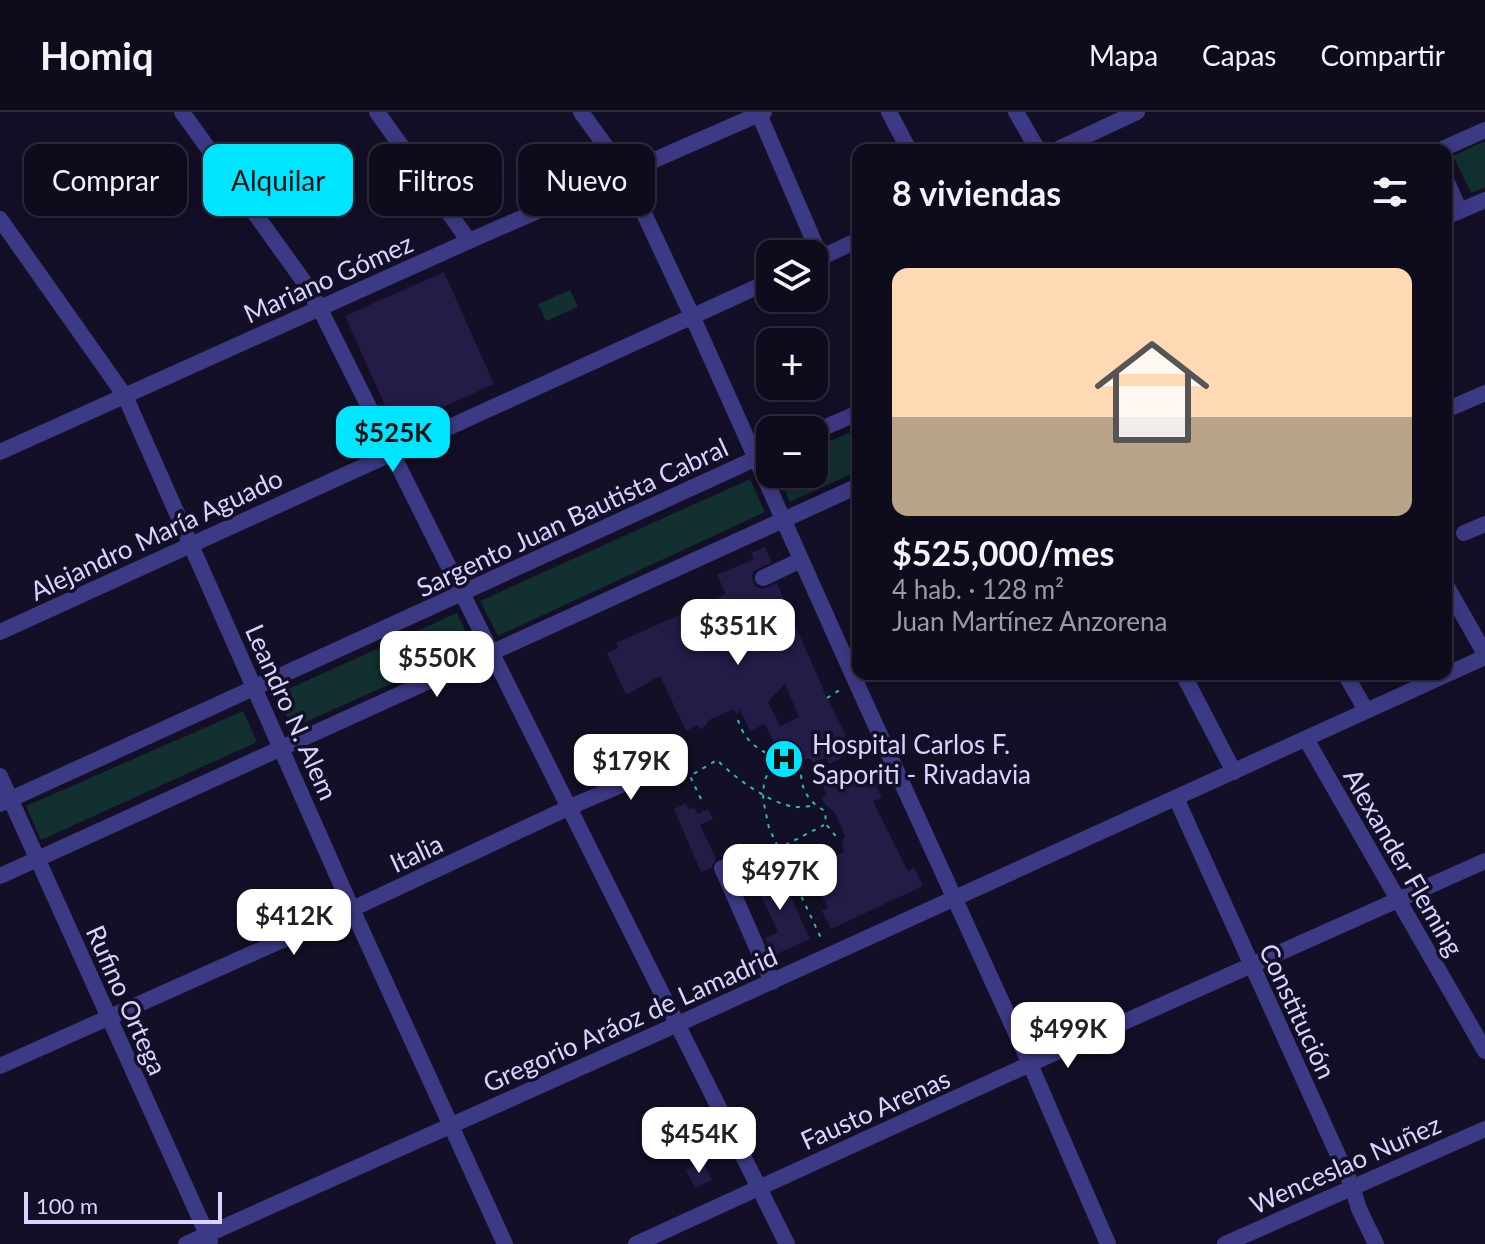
<!DOCTYPE html>
<html lang="es">
<meta charset="utf-8">
<style>
:root{--surface:#0e0b1c;--page:#1c1929;--text:#f1f3f6;--muted:#9b9ba3;--line:#2e2b3b;--accent:#00e5ff}
body{margin:0;font-family:Lato,sans-serif;background:var(--page);color:var(--text);height:100vh;display:flex;flex-direction:column;font-size:30px;white-space:nowrap}
*{box-sizing:border-box;margin:0}
p{font-size:26px;color:var(--muted)}
.icon{flex:none;width:44px;height:44px;fill:none;stroke:currentColor;stroke-width:2;stroke-linecap:round;stroke-linejoin:round}
.map{position:relative;flex:1;overflow:hidden}
.sheet{position:absolute;left:852px;top:32px;width:600px;height:536px;display:flex;flex-direction:column;background:var(--surface);border-radius:16px;box-shadow:0 4px 20px #0003,0 0 0 2px var(--line)}
.sheet>*{flex:none}
.banner{position:absolute;left:24px;top:32px;width:708px;height:72px;display:flex;gap:16px}
.controls{position:absolute;left:756px;top:128px;display:grid;gap:16px}
.controls a{display:grid;place-items:center;width:72px;height:72px;border-radius:16px;background:var(--surface);box-shadow:0 4px 20px #0003,0 0 0 2px var(--line);font-size:40px}
.scale{position:absolute;left:24px;bottom:20px;width:198px;box-sizing:border-box;padding-left:8px;border:4px solid #d9d4ff;border-top:0;font-size:22px;line-height:28px;white-space:nowrap;color:#d9d4ff;-webkit-text-stroke:6px #130f26;paint-order:stroke}
.price{position:absolute;translate:-50% -68px;padding:0 18px;border-radius:16px;background:#fff;color:#222;font-size:26px;line-height:52px;filter:drop-shadow(0 2px 4px #0008)}
.price::after{content:'';position:absolute;left:50%;top:48px;width:24px;height:18px;margin-left:-12px;background:inherit;clip-path:polygon(0 0,100% 0,50% 100%)}
.price.current{background:var(--accent);color:#111}
ul{padding:0;list-style:none}
li{display:grid;align-content:center;gap:16px;height:424px;padding:0 40px}
li+li{border-top:2px solid var(--line)}
li span{display:grid;place-items:center;height:248px;border-radius:16px;color:#555}
li>.icon{margin-inline-start:auto}
span .icon{width:144px;height:144px;fill:#fffc;stroke-width:1}
li b{font-size:34px}
h2{display:flex;justify-content:space-between;align-items:center;height:96px;padding:0 40px;font-size:34px}
.chip{padding:0 28px;border-radius:16px;background:var(--surface);box-shadow:0 4px 20px #0003,0 0 0 2px var(--line);font-size:28px;line-height:72px}
.chip.current{background:var(--accent);color:#111}
header{display:flex;align-items:center;gap:48px;box-sizing:border-box;height:112px;padding:0 40px;background:var(--surface);border-bottom:2px solid var(--line)}
header strong{font-size:38px}
nav{display:flex;gap:44px;margin-inline-start:auto;font-size:28px}
.map>svg:first-child{display:block}
.green{fill:#12302f}
.building{fill:#241b47;fill-rule:evenodd}
.lines{fill:none;stroke-linecap:round;stroke-linejoin:round}
.path{stroke:#2fb8b0;stroke-width:2;stroke-dasharray:4 6;stroke-linecap:butt}
.minor{stroke:#3d3a85;stroke-width:16}
.labels{text-anchor:middle;dominant-baseline:central;stroke-width:7;stroke-linejoin:round;paint-order:stroke}
.street-label{font-size:26px;fill:#d9d4ff;stroke:#130f26}
.poi-label{font-size:26px;fill:#d9d4ff;stroke:#130f26;text-anchor:start}
</style>
<header>
<strong>Homiq</strong>
<nav><a>Mapa</a><a>Capas</a><a>Compartir</a></nav>
</header>
<div class="map">
<svg width="1485" height="1132" viewBox="0 0 1485 1132">
<rect width="100%" height="100%" fill="#130f26"/>
<g class="green">
<polygon points="1485,29 1485,75 1471,81 1453,44"/>
<polygon points="570,178 578,195 546,209 538,192"/>
<polygon points="858,317 858,359 790,390 778,362 814,362 814,336"/>
<polygon points="750,367 765,400 498,524 480,489"/>
<polygon points="457,501 473,535 292,616 277,582"/>
<polygon points="243,599 257,630 41,728 26,694"/>
</g>
<g class="building">
<polygon points="444,160 494,272 395,316 345,204"/>
<path d="M765,435L772,450L754,459L752,464L753,470L756,475L763,477L777,471L827,586L846,623L844,624L852,641L829,652L826,646L813,651L811,647H798L789,643L782,636L778,638L765,612L750,619L740,598L736,603L734,597L711,607L701,618L698,613L686,619L660,564L626,583L607,541L618,536L616,531L726,482L717,463L754,447L751,441ZM785,572L799,605L780,614L768,590Z"/>
<polygon points="862,661 865,668 872,665 882,686 873,689 908,759 914,756 923,774 831,817 822,799 828,796 802,741 813,736 820,751 844,740 842,732 845,724 835,701 824,691 821,686 827,683 821,671 841,662 845,670"/>
<polygon points="686,691 689,698 694,695 698,702 708,697 713,707 700,713 716,747 711,756 701,760 674,697"/>
<polygon points="776,753 810,827 772,844 765,826 778,820 752,763"/>
<polygon points="703,1050 712,1068 695,1076 686,1058"/>
</g>
<g class="lines">
<g class="path">
<polyline points="827,586 843,576"/>
<path d="M738,608C740,614 743,621 747,626C760,642 784,649 801,655C800,676 807,689 825,699L826,712L838,727"/>
<polyline points="775,645 764,670 763,687 769,716 822,828"/>
<path d="M701,687L690,664L717,648C735,666 770,692 796,695C802,695 809,694 815,694"/>
<polyline points="741,756 824,713"/>
</g>
<g class="minor">
<polyline points="182,0 302,167 319,195 787,1132"/>
<polyline points="377,0 469,129"/>
<polyline points="581,0 625,61 693,206 855,568 1030,952 1108,1132"/>
<polyline points="889,0 909,38"/>
<polyline points="1016,0 1038,38"/>
<polyline points="759,2 821,146"/>
<polyline points="1056,38 1137,0"/>
<polyline points="1440,38 1485,18"/>
<polyline points="1446,68 1460,99"/>
<polyline points="1446,105 1485,88"/>
<polyline points="0,107 125,284 352,797 505,1132"/>
<polyline points="814,149 858,128"/>
<polyline points="1446,298 1485,281"/>
<polyline points="814,320 858,301"/>
<polyline points="0,340 469,129 764,0"/>
<polyline points="1464,421 1485,412"/>
<polyline points="763,466 801,448"/>
<polyline points="1446,473 1485,542"/>
<polyline points="0,520 770,169"/>
<polyline points="1183,562 1234,660"/>
<polyline points="1345,562 1366,598"/>
<polyline points="1306,627 1485,939"/>
<polyline points="0,664 210,1129"/>
<polyline points="1176,686 1352,1074 1359,1097 1376,1132"/>
<polyline points="0,692 770,340"/>
<polyline points="722,756 772,870"/>
<polyline points="0,764 858,374"/>
<polyline points="0,954 352,797 570,695 677,649"/>
<polyline points="186,1132 678,912 1485,545"/>
<polyline points="636,1132 1030,952 1485,749"/>
<polyline points="1225,1132 1485,1017"/>
</g>
</g>
<defs>
<symbol id="hospital-disc" viewBox="-11 -11 22 22"><circle r="9.5" fill="#00e5ff" stroke="#130f26"/><path d="M-5-5h3v3.5h4V-5h3V5h-3V1.5h-4V5h-3Z" fill="#111"/></symbol>
</defs>
<g fill-rule="evenodd">
<use href="#hospital-disc" x="762" y="625" width="44" height="44"/>
</g>
<g class="labels">
<g class="street-label">
<text transform="translate(328 166) rotate(-24)">Mariano Gómez</text>
<text transform="translate(572 405) rotate(-25)">Sargento Juan Bautista Cabral</text>
<text transform="translate(156 422) rotate(-25)">Alejandro María Aguado</text>
<text transform="translate(292 600) rotate(66)">Leandro N. Alem</text>
<text transform="translate(416 741) rotate(-25)">Italia</text>
<text transform="translate(1404 750) rotate(60)">Alexander Fleming</text>
<text transform="translate(127 888) rotate(66)">Rufino Ortega</text>
<text transform="translate(1298 899) rotate(65)">Constitución</text>
<text transform="translate(630 907) rotate(-24)">Gregorio Aráoz de Lamadrid</text>
<text transform="translate(875 997) rotate(-24)">Fausto Arenas</text>
<text transform="translate(1345 1052) rotate(-24)">Wenceslao Nuñez</text>
</g>
<g class="poi-label">
<text x="812" y="632">Hospital Carlos F.<tspan x="812" dy="30">Saporiti - Rivadavia</tspan></text>
</g>
</g>
</svg>
<div class="controls">
<a><svg class="icon" aria-label="layers" viewBox="0 0 24 24"><path d="M12 4l9 5-9 5-9-5zM3 14l9 5 9-5"/></svg></a>
<a>+</a>
<a>−</a>
</div>
<div class="scale">100 m</div>
<b class="price current" style="left:393px;top:362px">$525K</b>
<b class="price" style="left:738px;top:555px">$351K</b>
<b class="price" style="left:437px;top:587px">$550K</b>
<b class="price" style="left:631px;top:690px">$179K</b>
<b class="price" style="left:780px;top:800px">$497K</b>
<b class="price" style="left:294px;top:845px">$412K</b>
<b class="price" style="left:1068px;top:958px">$499K</b>
<b class="price" style="left:699px;top:1063px">$454K</b>
<div class="banner">
<a class="chip">Comprar</a>
<a class="chip current">Alquilar</a>
<a class="chip">Filtros</a>
<a class="chip">Nuevo</a>
</div>
<section class="sheet">
<h2>8 viviendas<svg class="icon" aria-label="filters" viewBox="0 0 24 24"><path d="M4 7h16M4 17h16"/><circle cx="9" cy="7" r="2"/><circle cx="15" cy="17" r="2"/></svg></h2>
<ul>
<li><span style="background:linear-gradient(#ffd9b3 60%,#b9a48a 0)"><svg class="icon" aria-label="home" viewBox="0 0 24 24"><path d="M3 11l9-7 9 7M6 9v11h12V9"/></svg></span><div><b>$525,000/mes</b><p>4 hab. · 128 m²</p><p>Juan Martínez Anzorena</p></div></li>
</ul>
</section>
</div>
